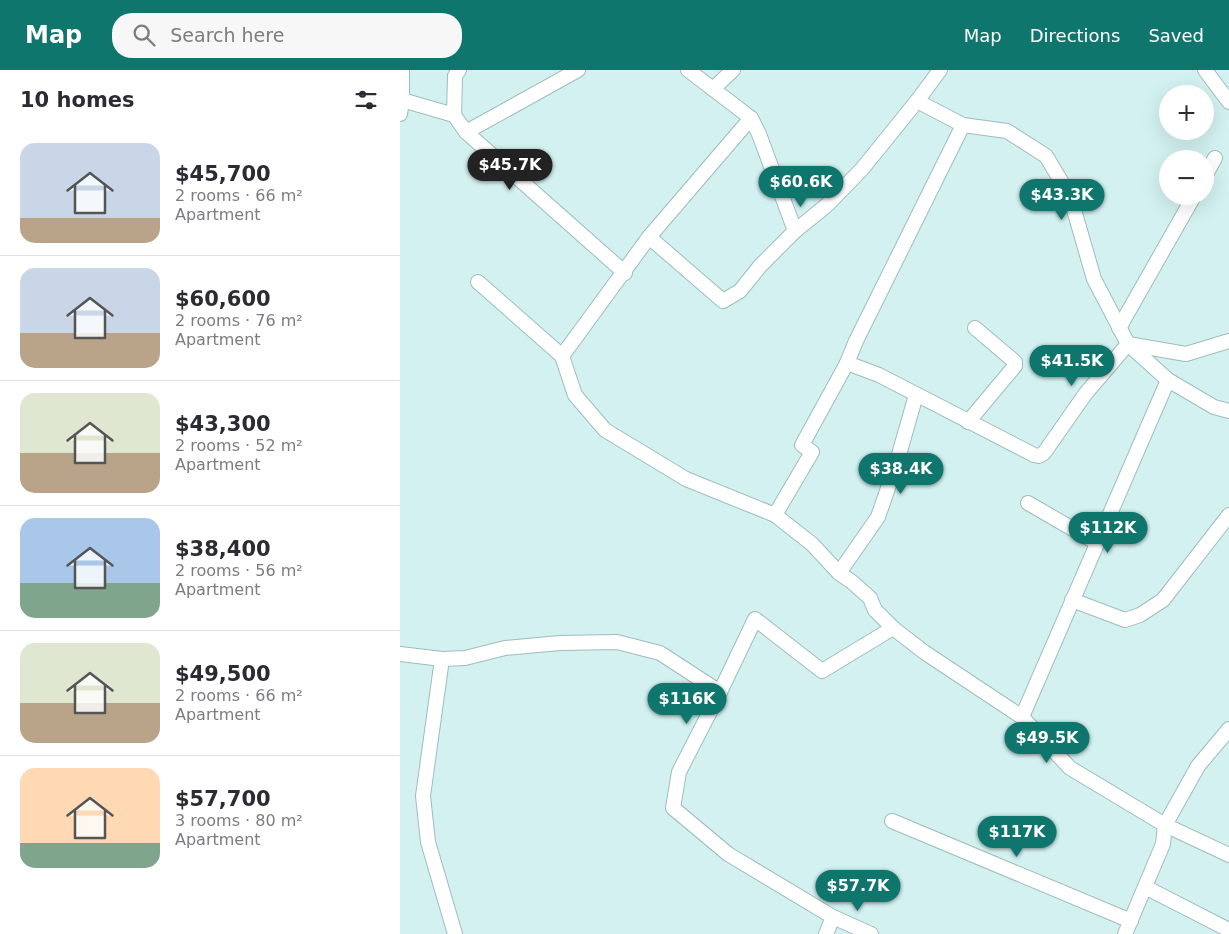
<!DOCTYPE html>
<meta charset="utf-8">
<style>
:root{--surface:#fff;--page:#f7f7f7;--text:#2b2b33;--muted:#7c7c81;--line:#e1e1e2;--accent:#0f766e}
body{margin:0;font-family:"DejaVu Sans",sans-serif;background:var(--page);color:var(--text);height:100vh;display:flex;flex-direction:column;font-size:19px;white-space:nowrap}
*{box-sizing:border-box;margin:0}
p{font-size:16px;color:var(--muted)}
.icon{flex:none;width:28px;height:28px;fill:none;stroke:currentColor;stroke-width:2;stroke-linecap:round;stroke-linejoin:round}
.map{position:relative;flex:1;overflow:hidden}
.side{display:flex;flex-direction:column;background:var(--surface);width:400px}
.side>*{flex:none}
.fabs{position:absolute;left:759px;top:15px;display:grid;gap:10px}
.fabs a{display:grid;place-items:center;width:55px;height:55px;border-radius:50%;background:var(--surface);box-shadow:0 5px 20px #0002;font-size:25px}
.price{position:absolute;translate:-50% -42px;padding:0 11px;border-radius:18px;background:var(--accent);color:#fff;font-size:16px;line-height:32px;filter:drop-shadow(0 1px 2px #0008)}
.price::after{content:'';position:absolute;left:50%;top:30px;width:15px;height:11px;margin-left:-8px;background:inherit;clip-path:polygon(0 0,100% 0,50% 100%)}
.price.active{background:#222;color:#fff}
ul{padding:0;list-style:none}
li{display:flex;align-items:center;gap:15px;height:125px;padding:0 20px}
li+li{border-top:1px solid var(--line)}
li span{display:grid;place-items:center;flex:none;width:140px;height:100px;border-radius:15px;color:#555}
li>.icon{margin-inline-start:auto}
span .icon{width:60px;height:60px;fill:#fffc;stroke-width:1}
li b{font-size:21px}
h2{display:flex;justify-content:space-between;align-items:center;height:60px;padding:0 20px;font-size:21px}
header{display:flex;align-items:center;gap:30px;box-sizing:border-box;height:70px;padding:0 25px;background:var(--accent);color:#fff}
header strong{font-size:24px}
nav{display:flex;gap:28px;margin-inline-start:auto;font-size:18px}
.search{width:350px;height:45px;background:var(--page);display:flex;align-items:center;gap:12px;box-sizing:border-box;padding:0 18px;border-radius:20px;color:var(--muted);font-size:19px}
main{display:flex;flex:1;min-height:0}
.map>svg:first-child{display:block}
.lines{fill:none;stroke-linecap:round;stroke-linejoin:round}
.street-casing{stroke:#9fbcbc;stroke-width:16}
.street{stroke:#fff;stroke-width:14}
</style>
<header>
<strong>Map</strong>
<div class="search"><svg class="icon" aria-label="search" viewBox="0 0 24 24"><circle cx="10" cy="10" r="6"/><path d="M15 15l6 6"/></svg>Search here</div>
<nav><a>Map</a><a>Directions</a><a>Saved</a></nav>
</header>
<main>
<section class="side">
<h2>10 homes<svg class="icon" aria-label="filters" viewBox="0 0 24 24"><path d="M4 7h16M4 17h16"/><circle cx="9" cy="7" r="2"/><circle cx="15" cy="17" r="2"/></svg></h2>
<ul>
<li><span style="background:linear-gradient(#c9d6e8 75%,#b9a48a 0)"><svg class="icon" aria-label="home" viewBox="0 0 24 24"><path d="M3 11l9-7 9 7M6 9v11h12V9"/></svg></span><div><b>$45,700</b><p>2 rooms · 66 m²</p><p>Apartment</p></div></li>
<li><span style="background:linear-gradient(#c9d6e8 65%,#b9a48a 0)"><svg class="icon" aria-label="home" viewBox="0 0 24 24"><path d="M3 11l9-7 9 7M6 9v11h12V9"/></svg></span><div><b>$60,600</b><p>2 rooms · 76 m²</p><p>Apartment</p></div></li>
<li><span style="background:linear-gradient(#dfe7d0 60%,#b9a48a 0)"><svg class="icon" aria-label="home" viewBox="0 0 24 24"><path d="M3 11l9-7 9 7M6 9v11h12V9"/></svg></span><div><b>$43,300</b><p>2 rooms · 52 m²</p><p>Apartment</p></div></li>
<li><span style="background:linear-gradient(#a9c7e8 65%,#7fa58c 0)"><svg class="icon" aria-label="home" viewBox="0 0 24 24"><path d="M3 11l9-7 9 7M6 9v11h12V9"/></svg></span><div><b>$38,400</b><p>2 rooms · 56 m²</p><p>Apartment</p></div></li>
<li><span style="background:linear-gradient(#dfe7d0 60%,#b9a48a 0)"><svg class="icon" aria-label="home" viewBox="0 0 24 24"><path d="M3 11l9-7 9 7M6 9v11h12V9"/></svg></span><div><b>$49,500</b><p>2 rooms · 66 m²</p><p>Apartment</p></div></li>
<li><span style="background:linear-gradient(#ffd9b3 75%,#7fa58c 0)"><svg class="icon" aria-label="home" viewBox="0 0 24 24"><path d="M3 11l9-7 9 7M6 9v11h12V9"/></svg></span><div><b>$57,700</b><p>3 rooms · 80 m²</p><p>Apartment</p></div></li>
</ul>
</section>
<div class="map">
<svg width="829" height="864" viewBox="0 0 829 864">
<rect width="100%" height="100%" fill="#d3f1f1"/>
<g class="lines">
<defs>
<g id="street">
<polyline points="288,0 351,48 359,64 395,161"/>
<polyline points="805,0 829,32"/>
<polyline points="313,19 333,0"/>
<polyline points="2,30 54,45 66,62 225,203"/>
<polyline points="517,31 563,55 607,61 646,86 670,126 694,209 728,274 768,310 814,337 829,341"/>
<polyline points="0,44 2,30 2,0"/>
<polyline points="54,45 55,6 59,0"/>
<polyline points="563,55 456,271 447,293 479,305 634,385 639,386 644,383 686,323 728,274 786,284 829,271"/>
<polyline points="66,62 178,0"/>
<polyline points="805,106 815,88"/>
<polyline points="249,167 323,231 340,221 360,196 395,161 427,135 462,99 517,31 540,0"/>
<polyline points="78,212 162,286 175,325 205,360 286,409 375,445 412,474 439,503 452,512 470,528 475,540 493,558 524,582 622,647 670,698 765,755 829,785"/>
<polyline points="719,258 794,126"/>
<polyline points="162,286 249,167 351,48"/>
<polyline points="568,352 615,296 615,292 575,258"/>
<polyline points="628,433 697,473"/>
<polyline points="375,445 412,382 402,375 447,293"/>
<polyline points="439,503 478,447 496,395 516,325"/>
<polyline points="672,530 725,550 740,545 763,530 829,445"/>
<polyline points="0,584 42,589 65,588 105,578 160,573 217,572 260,583 320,622"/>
<polyline points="42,589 23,726 28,772 55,864"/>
<polyline points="622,647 768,310"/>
<polyline points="492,751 731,851"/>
<polyline points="745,817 829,860"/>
<polyline points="426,864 433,847"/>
<polyline points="471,864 433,847 328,784 273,738 279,702 320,622 355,549 422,601 493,558"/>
<polyline points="725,864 763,774 765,755 798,696 829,659"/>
</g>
</defs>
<use href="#street" class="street-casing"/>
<use href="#street" class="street"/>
</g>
</svg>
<div class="fabs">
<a>+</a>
<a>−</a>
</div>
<b class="price active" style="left:110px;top:121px">$45.7K</b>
<b class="price" style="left:401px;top:138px">$60.6K</b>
<b class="price" style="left:662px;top:151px">$43.3K</b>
<b class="price" style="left:672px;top:317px">$41.5K</b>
<b class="price" style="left:501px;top:425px">$38.4K</b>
<b class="price" style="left:708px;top:484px">$112K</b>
<b class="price" style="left:287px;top:655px">$116K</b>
<b class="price" style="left:647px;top:694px">$49.5K</b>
<b class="price" style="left:617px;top:788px">$117K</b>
<b class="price" style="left:458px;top:842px">$57.7K</b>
</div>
</main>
